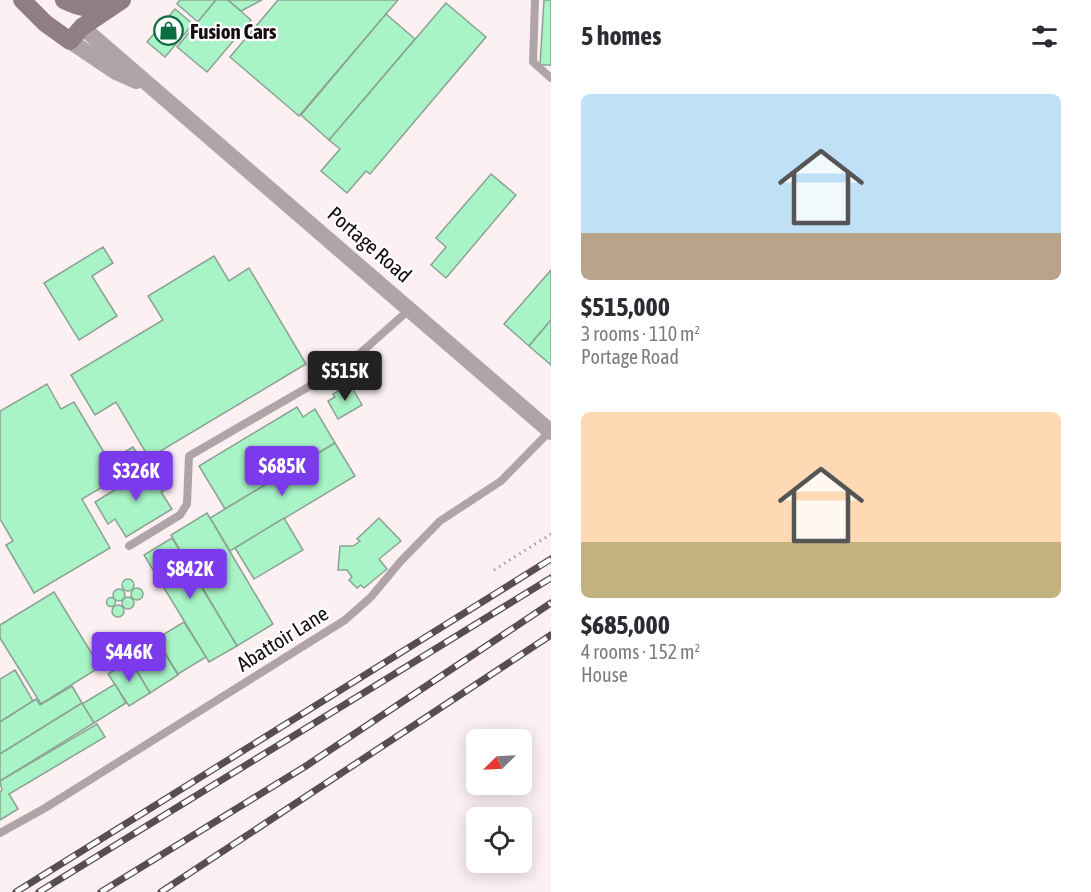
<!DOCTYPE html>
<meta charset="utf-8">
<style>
:root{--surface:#fff;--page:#f2f2f3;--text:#2b2b33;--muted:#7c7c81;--accent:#7c3aed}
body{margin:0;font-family:"Asap Condensed",sans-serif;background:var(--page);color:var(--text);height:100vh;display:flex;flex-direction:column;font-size:22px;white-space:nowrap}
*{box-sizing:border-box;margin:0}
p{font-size:20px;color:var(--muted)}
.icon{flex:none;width:33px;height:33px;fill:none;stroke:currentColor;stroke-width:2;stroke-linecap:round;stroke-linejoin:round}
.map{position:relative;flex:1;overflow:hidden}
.details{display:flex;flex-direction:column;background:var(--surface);width:540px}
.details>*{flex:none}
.needle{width:39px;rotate:246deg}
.buttons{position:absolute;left:466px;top:729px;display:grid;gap:12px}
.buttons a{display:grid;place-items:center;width:66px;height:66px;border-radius:9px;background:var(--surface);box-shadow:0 3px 15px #0003;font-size:30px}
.price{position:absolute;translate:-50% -51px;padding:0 14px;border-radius:6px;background:var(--accent);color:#fff;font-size:20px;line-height:39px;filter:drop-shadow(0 2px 3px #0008)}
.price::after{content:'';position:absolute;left:50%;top:36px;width:18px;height:14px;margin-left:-9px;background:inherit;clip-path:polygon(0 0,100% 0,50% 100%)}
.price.active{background:#222;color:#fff}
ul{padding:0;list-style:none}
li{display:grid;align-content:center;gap:12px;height:318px;padding:0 30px}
li span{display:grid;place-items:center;height:186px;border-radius:9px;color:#555}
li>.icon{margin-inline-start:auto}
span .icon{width:108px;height:108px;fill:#fffc;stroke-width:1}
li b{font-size:26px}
h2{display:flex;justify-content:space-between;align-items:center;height:72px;padding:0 30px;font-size:26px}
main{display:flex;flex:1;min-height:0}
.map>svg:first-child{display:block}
.building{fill:#a9f4c7;stroke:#8ba293;stroke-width:1.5}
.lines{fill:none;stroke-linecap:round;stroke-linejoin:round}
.path{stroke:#a69b9e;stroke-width:3;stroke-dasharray:1.5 4.5;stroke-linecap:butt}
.service{stroke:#b1a4a8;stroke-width:8}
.minor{stroke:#b1a4a8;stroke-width:16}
.secondary{stroke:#907e83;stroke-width:18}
.rail-casing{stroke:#584e51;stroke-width:7}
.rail{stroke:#fff;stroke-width:4.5;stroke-dasharray:14;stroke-linecap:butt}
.labels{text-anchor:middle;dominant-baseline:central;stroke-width:4.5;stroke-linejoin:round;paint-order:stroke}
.poi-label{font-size:21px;font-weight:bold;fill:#150c0f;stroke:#fff;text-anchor:start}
.street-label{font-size:21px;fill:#150c0f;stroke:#fff}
</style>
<main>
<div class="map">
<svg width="551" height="892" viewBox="0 0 551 892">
<rect width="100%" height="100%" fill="#fcf0f3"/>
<g class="building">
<polygon points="180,0 216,0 198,22 177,4"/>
<polygon points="216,0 228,0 251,20 207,72 177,47"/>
<polygon points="228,0 262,0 241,11"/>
<polygon points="278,0 398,0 299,116 230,57"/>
<polygon points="544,0 551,0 551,65 540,65"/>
<polygon points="446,3 486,37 370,174 366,171 347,193 321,171 340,149 329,140"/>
<polygon points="175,9 193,24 165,57 147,42"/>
<polygon points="386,14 415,39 329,140 301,115"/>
<polygon points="491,174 516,195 446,278 431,265 446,247 436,238"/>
<polygon points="103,247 113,263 92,276 117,316 79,340 44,283"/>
<polygon points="214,256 229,281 249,268 306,364 149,458 116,402 95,415 71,375 163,320 148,296"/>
<polygon points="551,270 551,320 529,346 504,324"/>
<polygon points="551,320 551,365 529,346"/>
<polygon points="47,384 61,409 74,402 109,461 133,447 143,463 82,499 110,548 34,593 6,545 13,541 0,519 0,411"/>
<polygon points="350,384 362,405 338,419 328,401 335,397 333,394"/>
<polygon points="297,407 303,417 315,409 335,443 225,509 199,466"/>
<polygon points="335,443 355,476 230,551 210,518"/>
<polygon points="155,465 169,487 161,492 172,509 126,537 115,519 108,524 95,502"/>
<polygon points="207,513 273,624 237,646 171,535"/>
<polygon points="284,518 303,550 254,579 235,548"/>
<polygon points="379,518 401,541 379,559 387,569 364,588 361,585 357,588 349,580 352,577 347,570 338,570 340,546 353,546 360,541 357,539"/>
<polygon points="172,538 237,646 209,662 144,555"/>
<circle cx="128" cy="585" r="6"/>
<circle cx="137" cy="594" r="6"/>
<circle cx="119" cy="595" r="6"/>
<polygon points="54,592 100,667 41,704 0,638 0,625"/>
<circle cx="128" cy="603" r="6"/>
<circle cx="111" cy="602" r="4.5"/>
<circle cx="118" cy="611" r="6"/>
<polygon points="184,622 206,657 178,674 156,639"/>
<polygon points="156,639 178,675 150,693 128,656"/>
<polygon points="130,660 150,693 129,706 108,674"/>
<polygon points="15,670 33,701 0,722 0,679"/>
<polygon points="115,684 126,703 94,723 82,704"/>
<polygon points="72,686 82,703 0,754 0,722 36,699 40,705"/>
<polygon points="82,703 94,723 0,781 0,754"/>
<polygon points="97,724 105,737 9,794 18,809 0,820 0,792 2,790 0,781"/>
</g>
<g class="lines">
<polyline class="path" points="494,570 551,534"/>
<g class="service">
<polyline points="535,0 533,62 551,78"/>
<polyline points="129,546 180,515 187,504 189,456 348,364 410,309"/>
<polyline points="0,833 45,808 345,620 371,597 400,562 440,521 501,481 550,431"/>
</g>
<g class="minor">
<polyline points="82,27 551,432"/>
<polyline points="70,41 116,72 136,81"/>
</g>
<g class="secondary">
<polyline points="22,0 45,23 70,41 82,27 122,0"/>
<path d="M64,0C81,9 92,9 110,4"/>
</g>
<defs>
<g id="rail">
<polyline points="16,892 551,559"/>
<polyline points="39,892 551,578"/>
<polyline points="101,892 306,766 551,603"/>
<polyline points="161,892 551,635"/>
</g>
</defs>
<use href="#rail" class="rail-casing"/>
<use href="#rail" class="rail"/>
</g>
<defs>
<symbol id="shop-ring" viewBox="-11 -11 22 22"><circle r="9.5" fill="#fff" stroke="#096d42" stroke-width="1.5"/><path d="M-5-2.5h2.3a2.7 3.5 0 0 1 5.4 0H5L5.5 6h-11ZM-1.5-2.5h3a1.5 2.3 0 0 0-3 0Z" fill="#096d42"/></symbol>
</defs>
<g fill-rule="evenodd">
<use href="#shop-ring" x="152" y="14" width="33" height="33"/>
</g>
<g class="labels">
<g class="poi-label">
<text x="190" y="31">Fusion Cars</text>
</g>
<g class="street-label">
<text transform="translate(370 244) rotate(41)">Portage Road</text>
<text transform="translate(282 638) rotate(-32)">Abattoir Lane</text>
</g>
</g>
</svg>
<div class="buttons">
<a><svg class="needle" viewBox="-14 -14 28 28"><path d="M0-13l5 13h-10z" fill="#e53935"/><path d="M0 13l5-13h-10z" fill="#7c7c81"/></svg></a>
<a><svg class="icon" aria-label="locate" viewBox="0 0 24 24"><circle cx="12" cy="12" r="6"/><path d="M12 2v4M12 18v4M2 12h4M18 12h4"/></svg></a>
</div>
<b class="price active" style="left:345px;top:402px">$515K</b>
<b class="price" style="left:282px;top:497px">$685K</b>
<b class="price" style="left:136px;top:502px">$326K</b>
<b class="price" style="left:190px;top:600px">$842K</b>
<b class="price" style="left:129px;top:683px">$446K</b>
</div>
<section class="details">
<h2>5 homes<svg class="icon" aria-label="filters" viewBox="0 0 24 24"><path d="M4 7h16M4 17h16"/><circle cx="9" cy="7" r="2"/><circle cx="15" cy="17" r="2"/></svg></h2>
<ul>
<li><span style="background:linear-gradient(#bfe0f5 75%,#b9a48a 0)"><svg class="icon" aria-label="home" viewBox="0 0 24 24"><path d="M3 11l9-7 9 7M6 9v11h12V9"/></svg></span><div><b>$515,000</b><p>3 rooms · 110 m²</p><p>Portage Road</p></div></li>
<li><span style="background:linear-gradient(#ffd9b3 70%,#c2b280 0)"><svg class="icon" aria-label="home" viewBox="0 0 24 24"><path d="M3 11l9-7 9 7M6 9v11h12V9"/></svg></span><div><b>$685,000</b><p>4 rooms · 152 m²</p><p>House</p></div></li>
</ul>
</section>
</main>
